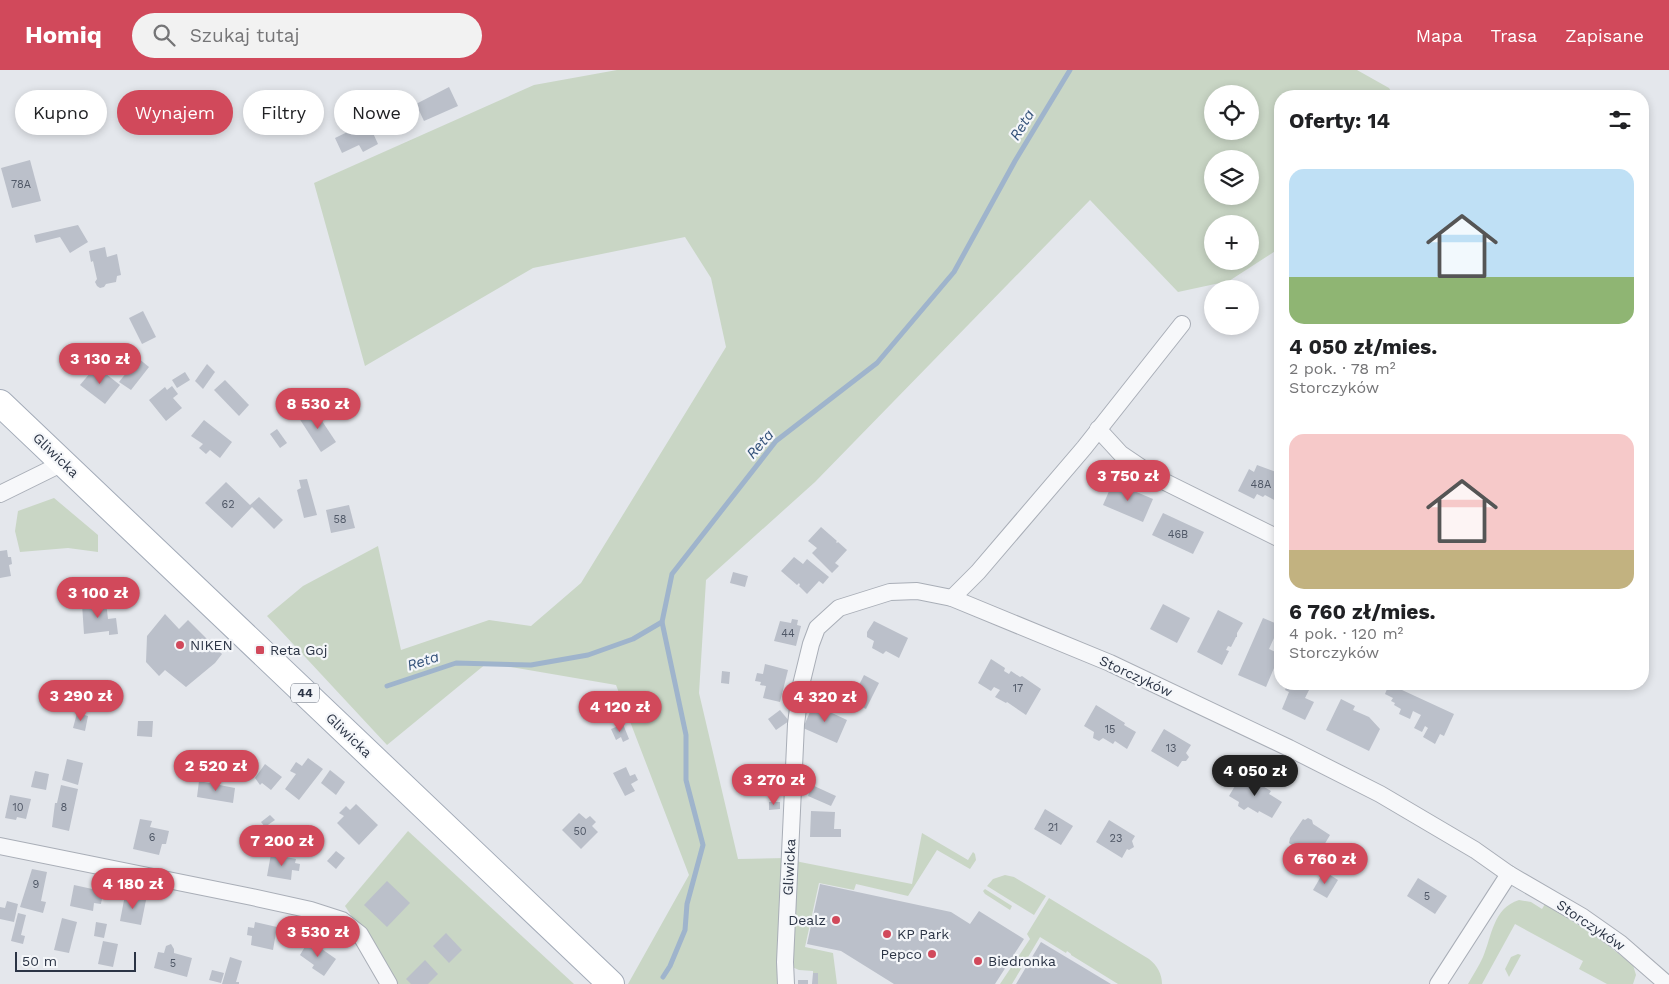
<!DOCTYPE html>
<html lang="pl">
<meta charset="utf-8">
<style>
:root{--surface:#fff;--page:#f2f2f2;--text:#202124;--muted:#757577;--accent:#d1495b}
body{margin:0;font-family:"Work Sans",sans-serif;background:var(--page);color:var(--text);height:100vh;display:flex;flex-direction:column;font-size:19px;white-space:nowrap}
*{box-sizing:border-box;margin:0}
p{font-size:16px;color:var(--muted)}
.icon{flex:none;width:28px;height:28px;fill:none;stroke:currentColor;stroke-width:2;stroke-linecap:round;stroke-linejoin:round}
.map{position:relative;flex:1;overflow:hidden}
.panel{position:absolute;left:1274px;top:20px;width:375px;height:600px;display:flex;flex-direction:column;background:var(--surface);border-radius:20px;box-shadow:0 2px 8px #0003}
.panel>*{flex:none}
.top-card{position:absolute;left:15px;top:20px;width:475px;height:45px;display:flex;gap:10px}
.fabs{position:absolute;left:1204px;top:15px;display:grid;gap:10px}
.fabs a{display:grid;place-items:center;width:55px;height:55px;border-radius:50%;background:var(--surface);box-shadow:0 2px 8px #0003;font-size:25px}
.scale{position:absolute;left:15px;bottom:12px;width:121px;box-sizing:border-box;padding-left:5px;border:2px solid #2b3445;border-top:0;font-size:14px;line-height:18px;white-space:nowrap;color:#2b3445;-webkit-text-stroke:4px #f4f6f9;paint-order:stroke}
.price{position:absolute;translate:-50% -42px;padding:0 11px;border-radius:18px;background:var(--accent);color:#fff;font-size:16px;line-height:32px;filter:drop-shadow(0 1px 2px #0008)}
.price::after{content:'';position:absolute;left:50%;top:30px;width:15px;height:11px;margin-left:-8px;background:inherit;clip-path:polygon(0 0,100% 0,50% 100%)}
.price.current{background:#222;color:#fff}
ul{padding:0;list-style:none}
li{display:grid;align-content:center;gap:10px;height:265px;padding:0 15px}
li span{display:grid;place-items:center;height:155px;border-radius:15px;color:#555}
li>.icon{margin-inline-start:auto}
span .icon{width:90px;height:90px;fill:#fffc;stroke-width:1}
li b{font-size:21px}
h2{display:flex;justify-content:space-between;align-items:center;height:60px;padding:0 15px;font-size:21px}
.pill{padding:0 18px;border-radius:22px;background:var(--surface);box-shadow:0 2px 8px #0003;font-size:18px;line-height:45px}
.pill.current{background:var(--accent);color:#fff}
header{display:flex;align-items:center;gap:30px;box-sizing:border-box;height:70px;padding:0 25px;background:var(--accent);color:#fff}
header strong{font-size:24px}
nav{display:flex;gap:28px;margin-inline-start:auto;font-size:18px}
.search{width:350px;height:45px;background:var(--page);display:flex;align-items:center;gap:12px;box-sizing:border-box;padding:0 18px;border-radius:28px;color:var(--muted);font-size:19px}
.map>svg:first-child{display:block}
.green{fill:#c9d6c5;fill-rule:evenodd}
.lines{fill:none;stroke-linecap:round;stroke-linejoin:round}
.stream{stroke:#9fb4cc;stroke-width:5}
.building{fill:#bbc0ca}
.minor-casing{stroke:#a9aeb7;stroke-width:18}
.primary-casing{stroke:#a3abb8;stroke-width:28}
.minor{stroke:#f7f8fa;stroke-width:16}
.primary{stroke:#fff;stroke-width:26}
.poi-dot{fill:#d1495b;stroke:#f4f6f9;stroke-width:2}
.labels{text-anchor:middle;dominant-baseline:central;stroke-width:4.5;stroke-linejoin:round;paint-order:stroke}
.number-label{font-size:11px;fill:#4f5766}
.shield{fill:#f4f6f9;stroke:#676e7b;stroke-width:1}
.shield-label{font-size:12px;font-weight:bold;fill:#2b3445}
.street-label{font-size:14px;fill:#2b3445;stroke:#f4f6f9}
.poi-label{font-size:14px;fill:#2b3445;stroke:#f4f6f9;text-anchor:start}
.water-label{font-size:15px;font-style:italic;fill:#34527a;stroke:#f4f6f9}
</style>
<header>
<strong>Homiq</strong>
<div class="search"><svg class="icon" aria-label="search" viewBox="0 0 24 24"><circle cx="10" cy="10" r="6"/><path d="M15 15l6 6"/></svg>Szukaj tutaj</div>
<nav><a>Mapa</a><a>Trasa</a><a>Zapisane</a></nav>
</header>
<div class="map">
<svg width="1669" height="914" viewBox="0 0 1669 914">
<rect width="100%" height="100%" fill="#e4e7ec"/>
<g class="green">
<path d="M617,0H1357L1389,18L1394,26H1280V178L1229,211L1178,222L1090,130L815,412L706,510L699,623L738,789L786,788L781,914H628L689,805L616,615L487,593L387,675L267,546L303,516L378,476L401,580L489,550L531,556L581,513L726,277L711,208L685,167L533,198L365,296L314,113L534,15ZM1212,24H1250V61H1212ZM1212,89H1250V126H1212ZM1212,154H1250V191H1212Z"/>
<polygon points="54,428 98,465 98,482 68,478 20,482 15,461 18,441"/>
<polygon points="408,761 574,914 395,914 345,836"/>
<polygon points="922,763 968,790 973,782 975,784 976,790 970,799 937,780 908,826 856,814 854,820 819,813 805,877 833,883 837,914 818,914 818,903 813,903 813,901 799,900 792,897 794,789 800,792 912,814"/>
<polygon points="1005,805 1014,807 1046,826 1034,845 987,816 993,809"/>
<polygon points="985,819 1012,836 1010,840 985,824 983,821"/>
<path d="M1049,828L1149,889C1157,895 1162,904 1162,914H1118L1071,885V884L1067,881L1066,883L1040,867L1012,914H1000L1030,869L1027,864Z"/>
<path d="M1519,830L1531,832L1542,839L1545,834L1596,866L1633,895L1636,905L1633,914H1607L1579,899L1583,891L1515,854L1482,914H1468C1473,905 1479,896 1483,887C1492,866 1493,838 1519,830Z"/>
<polygon points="1518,884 1521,885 1509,907 1505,899 1511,887"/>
</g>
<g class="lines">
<g class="stream">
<polyline points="662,552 686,665 686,710 703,775 687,834 685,860 670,896 663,907"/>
<polyline points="387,616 456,593 531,595 588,585 633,569 662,552 672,504 776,371 877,293 954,202 1015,91 1070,0"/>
</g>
</g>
<g class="building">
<polygon points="449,17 458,36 424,51 416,34"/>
<polygon points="92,25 94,54 73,56 72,31 83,30 83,26"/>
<rect x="148" y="27" width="12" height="16"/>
<polygon points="368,52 378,74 363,82 359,75 342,83 335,68"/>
<polygon points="30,90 41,131 12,138 1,98"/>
<polygon points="78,155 88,172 70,183 60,167 36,173 34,165"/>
<polygon points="105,177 107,187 117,184 121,205 117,206 116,212 106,214 104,217 100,218 97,216 95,212 97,209 93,191 91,192 89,181"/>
<polygon points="143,241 156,267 142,274 129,248"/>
<polygon points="138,288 149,297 131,320 119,312"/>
<polygon points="207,294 215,302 203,319 195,311"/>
<polygon points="96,296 120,315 105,334 80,315"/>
<polygon points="185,302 190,310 177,318 172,310"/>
<polygon points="225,310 249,335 239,346 214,320"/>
<polygon points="172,316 178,324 173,328 182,338 166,351 149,330 165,317 167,320"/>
<polygon points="314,339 336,372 321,382 299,348"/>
<polygon points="204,350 232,372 220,388 210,380 206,384 199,378 203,374 191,366"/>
<polygon points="277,359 287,373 280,378 270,364"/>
<polygon points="1257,395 1276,402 1274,405 1280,408 1280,427 1278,432 1265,425 1263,427 1257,424 1254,429 1238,421 1249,399 1254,402"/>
<polygon points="307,409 317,445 304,448 297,420 301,418 299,410"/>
<polygon points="226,412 250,435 259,427 283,450 274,459 252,437 232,458 205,433"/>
<polygon points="1113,412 1153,429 1143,452 1103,435"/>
<polygon points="349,435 355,458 331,463 326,440"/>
<polygon points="1163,443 1204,462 1193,484 1152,465"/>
<polygon points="821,457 837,471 836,472 837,473 838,472 847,480 835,493 839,496 832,503 812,483 817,478 808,471"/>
<polygon points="7,480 8,487 11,487 12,494 9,495 11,506 0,508 0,481"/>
<polygon points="794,487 803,494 807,489 829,507 823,514 819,511 807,524 799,516 800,515 799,513 797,515 781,501"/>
<polygon points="733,502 748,506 745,517 730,513"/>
<polygon points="106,532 108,549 116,548 118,564 109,565 109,561 84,564 82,534"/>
<polygon points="1163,534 1190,548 1177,573 1150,559"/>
<polygon points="1218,540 1243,553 1237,563 1237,567 1236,567 1231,577 1228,576 1226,580 1229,581 1222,595 1197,582"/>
<polygon points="165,544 179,559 188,550 222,584 215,593 186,617 165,600 159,606 146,592 147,566"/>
<polygon points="1263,548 1280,555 1269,579 1280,584 1266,617 1238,605"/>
<polygon points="792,549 798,550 797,555 801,556 796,576 774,571 780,551 791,553"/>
<polygon points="874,551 908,568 899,588 886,581 883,584 872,578 874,571 867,567 867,562"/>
<polygon points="991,589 1005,598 1004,601 1009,604 1011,601 1020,607 1022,606 1041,619 1026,645 1007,632 1006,633 995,627 1000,620 994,617 991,621 978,613"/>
<polygon points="765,594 788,600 780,632 763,628 766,616 760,615 761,612 755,611 757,603 763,604"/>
<polygon points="722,601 730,602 729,614 721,613"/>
<polygon points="864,605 879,613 866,639 851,631"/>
<polygon points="1288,614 1323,614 1320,618 1312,614 1305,628 1314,632 1305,650 1282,639 1289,622 1285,620"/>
<polygon points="1389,614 1454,644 1444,666 1440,664 1435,674 1423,667 1428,658 1425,656 1422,662 1414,658 1421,645 1413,641 1410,649 1399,644 1401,639 1394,635 1395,633 1391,631 1393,628 1385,624"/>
<polygon points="1458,614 1474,614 1471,619"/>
<polygon points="1476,614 1489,614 1487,618"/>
<polygon points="1341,629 1355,636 1353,640 1369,647 1380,659 1369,681 1326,660"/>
<polygon points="813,635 825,640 828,635 834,638 832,643 847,650 837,673 803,658"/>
<polygon points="1096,635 1125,653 1124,655 1136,662 1127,679 1115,671 1113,674 1103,668 1099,671 1093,668 1094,662 1084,656"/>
<polygon points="780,640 789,651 776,660 768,649"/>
<polygon points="77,643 88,646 85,661 73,658"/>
<polygon points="138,651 153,651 152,667 137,666"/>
<polygon points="623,654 629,669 623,672 621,667 616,670 611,659"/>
<polygon points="1164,659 1191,675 1186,683 1189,687 1186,691 1182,691 1178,697 1151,681"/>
<polygon points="308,688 323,699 299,730 285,719 296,704 290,701 296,692 302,696"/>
<polygon points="67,689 83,693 78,715 62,710"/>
<polygon points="265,694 282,707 271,720 262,713 260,715 255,708"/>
<polygon points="626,697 630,706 635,704 638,710 631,714 635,721 625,726 613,703"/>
<polygon points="330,700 345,712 336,725 321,713"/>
<polygon points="35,701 49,704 46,720 31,717"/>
<polygon points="1242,704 1271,721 1269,724 1282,732 1272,748 1259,741 1258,743 1248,737 1244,740 1238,736 1239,732 1229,726"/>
<polygon points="199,711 235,718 233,733 197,727"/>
<polygon points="61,715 78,719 69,761 52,757 55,733 57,733"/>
<polygon points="812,715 836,726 831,736 808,726"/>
<polygon points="780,717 780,726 775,726 775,718"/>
<polygon points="10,725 31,729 26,749 17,747 16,750 5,748"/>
<polygon points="769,732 780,732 780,739 769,740"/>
<polygon points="356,734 378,755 359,775 337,753 344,746 339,743 346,736 350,740"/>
<polygon points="1045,739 1073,756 1061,775 1034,759"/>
<polygon points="811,741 835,742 834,759 841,759 841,767 810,767"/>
<polygon points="579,743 586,749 590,746 596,752 592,756 598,762 581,779 562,760"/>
<polygon points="270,745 275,750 265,757 261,752"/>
<polygon points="1308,748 1312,750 1313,754 1330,765 1317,787 1314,788 1307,784 1306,788 1298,786 1293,781 1295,777 1289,773 1290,768 1303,749 1305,750"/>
<polygon points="140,749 152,751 150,757 169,761 166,774 162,774 159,785 133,779"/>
<polygon points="1109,750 1135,766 1132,771 1134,777 1129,780 1127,779 1122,788 1096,772"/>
<polygon points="280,757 290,768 282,775 279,772 274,775 268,768"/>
<polygon points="336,781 345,788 336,799 327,791"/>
<polygon points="271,784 296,789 295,793 300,794 299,801 292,800 291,810 267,806"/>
<polygon points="32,799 47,802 41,831 46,832 43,843 20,837"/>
<polygon points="1324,801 1338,810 1327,828 1313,820"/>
<polygon points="1418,808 1447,826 1435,844 1407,826"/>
<polygon points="387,811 410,833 387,857 364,835"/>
<polygon points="820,814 951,842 970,854 979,841 1024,869 995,914 894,914 841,881 807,874"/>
<polygon points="74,815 97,820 97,822 103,823 101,834 94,833 93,841 70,836"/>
<polygon points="125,825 146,830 141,855 120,851"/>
<polygon points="7,831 18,834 14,852 0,849 0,837 5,838"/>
<polygon points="18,843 26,845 21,865 25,866 23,874 11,871"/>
<polygon points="62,848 77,852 69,883 54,880"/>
<polygon points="96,852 107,854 104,868 94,866"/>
<polygon points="255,852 277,857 273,880 251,875 252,866 247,865 248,857 254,858"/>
<polygon points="446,863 462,880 449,893 433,876"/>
<polygon points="309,870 336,889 324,906 312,898 314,895 300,885"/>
<polygon points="103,871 118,874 113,897 98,894"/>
<polygon points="1041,872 1111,914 1016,914"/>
<polygon points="171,874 174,879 174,883 192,888 187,907 154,898 158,882 164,883 166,876"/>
<polygon points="230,887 242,891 236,912 239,912 239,914 222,914"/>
<polygon points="425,890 438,904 428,914 411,914 406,909"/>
<polygon points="212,900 224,903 221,913 209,910"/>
<polygon points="813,903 818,903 818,914 812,914"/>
<rect x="798" y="910" width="10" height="4"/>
</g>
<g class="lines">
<defs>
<g id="minor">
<polyline points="1098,359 1121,384 1155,407 1280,469"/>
<polyline points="0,424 63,393"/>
<polyline points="952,528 978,502 1084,378 1182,254"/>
<polyline points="0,776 252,827 311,840 342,850 360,864 389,914"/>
<polyline points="786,914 785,892 796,654 801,615 811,574 817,558 839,538 890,522 917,521 952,528 1110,593 1289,678 1380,724 1475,780 1509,804 1583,847 1620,873 1667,914"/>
<polyline points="1438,914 1509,804"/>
</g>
<polyline id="primary" points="0,333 611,914"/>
</defs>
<use href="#minor" class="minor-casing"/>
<use href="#primary" class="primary-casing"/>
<use href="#minor" class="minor"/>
<use href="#primary" class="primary"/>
</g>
<g class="poi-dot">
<circle cx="180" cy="575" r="5"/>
<rect x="255" y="575" width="10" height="10" rx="2.5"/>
<circle cx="836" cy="850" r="5"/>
<circle cx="887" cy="864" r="5"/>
<circle cx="932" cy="884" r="5"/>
<circle cx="978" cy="891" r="5"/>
</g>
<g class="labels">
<g class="number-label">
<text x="21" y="114">78A</text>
<text x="1261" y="414">48A</text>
<text x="228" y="434">62</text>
<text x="340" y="449">58</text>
<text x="1178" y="464">46B</text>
<text x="788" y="563">44</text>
<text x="1018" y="618">17</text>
<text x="1110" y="659">15</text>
<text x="1171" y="678">13</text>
<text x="18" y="737">10</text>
<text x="64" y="737">8</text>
<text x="1053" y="757">21</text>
<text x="580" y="761">50</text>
<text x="152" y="767">6</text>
<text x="1116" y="768">23</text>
<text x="36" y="814">9</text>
<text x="1427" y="826">5</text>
<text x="173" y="893">5</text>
</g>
<rect class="shield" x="291" y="613.5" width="28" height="19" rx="4"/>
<g class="shield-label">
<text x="305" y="623">44</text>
</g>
<g class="street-label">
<text transform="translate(56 385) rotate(44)">Gliwicka</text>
<text transform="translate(1136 606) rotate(25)">Storczyków</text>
<text transform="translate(349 665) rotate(44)">Gliwicka</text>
<text transform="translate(789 797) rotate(-87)">Gliwicka</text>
<text transform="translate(1591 855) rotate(34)">Storczyków</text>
</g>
<g class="poi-label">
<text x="190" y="575">NIKEN</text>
<text x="270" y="580">Reta Goj</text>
<text x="826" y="850" text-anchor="end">Dealz</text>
<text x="897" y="864">KP Park</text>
<text x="922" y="884" text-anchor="end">Pepco</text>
<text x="988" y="891">Biedronka</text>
</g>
<g class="water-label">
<text transform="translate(1022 55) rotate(-59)">Reta</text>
<text transform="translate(760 374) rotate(-49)">Reta</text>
<text transform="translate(423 591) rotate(-18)">Reta</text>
</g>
</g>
</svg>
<div class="fabs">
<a><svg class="icon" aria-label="locate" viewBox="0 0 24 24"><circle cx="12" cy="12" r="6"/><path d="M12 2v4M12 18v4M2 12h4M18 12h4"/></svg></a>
<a><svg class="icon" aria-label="layers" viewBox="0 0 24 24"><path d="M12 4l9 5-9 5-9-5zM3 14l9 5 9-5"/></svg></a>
<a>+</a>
<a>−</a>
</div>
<div class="scale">50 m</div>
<b class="price" style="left:100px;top:315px">3 130 zł</b>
<b class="price" style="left:318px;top:360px">8 530 zł</b>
<b class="price" style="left:1128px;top:432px">3 750 zł</b>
<b class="price" style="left:98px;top:549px">3 100 zł</b>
<b class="price" style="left:81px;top:652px">3 290 zł</b>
<b class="price" style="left:825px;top:653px">4 320 zł</b>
<b class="price" style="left:620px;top:663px">4 120 zł</b>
<b class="price" style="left:216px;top:722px">2 520 zł</b>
<b class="price current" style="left:1255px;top:727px">4 050 zł</b>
<b class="price" style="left:774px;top:736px">3 270 zł</b>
<b class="price" style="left:282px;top:797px">7 200 zł</b>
<b class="price" style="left:1325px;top:815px">6 760 zł</b>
<b class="price" style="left:133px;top:840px">4 180 zł</b>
<b class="price" style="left:318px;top:888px">3 530 zł</b>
<div class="top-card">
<a class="pill">Kupno</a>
<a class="pill current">Wynajem</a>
<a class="pill">Filtry</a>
<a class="pill">Nowe</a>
</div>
<section class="panel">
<h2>Oferty: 14<svg class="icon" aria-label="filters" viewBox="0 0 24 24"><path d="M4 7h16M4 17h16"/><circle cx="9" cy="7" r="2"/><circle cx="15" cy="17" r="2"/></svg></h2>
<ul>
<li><span style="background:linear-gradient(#bfe0f5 70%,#8fb573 0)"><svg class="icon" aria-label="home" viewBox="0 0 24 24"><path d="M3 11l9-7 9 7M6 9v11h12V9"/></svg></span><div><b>4 050 zł/mies.</b><p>2 pok. · 78 m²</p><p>Storczyków</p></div></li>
<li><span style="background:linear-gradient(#f6c9c9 75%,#c2b280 0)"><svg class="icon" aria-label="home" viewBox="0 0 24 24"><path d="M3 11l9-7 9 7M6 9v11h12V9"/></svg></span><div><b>6 760 zł/mies.</b><p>4 pok. · 120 m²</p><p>Storczyków</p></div></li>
</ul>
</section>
</div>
